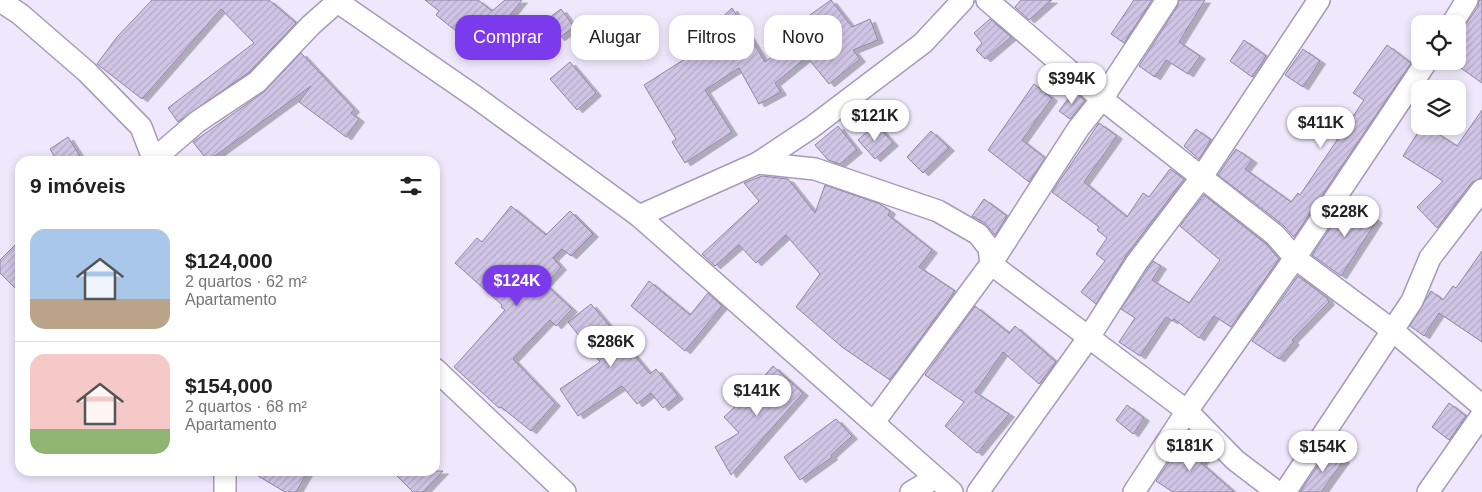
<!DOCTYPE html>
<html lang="pt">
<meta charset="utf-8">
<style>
:root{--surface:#fff;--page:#f2f2f2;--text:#202124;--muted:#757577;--line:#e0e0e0;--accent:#7c3aed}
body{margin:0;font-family:Helvetica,sans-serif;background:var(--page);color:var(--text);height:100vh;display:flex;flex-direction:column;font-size:19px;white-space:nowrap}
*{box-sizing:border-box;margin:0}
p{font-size:16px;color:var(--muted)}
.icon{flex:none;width:28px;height:28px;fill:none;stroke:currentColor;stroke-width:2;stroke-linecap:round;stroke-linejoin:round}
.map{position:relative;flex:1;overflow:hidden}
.side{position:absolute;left:15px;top:156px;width:425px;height:320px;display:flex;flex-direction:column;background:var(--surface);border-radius:15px;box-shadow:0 2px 8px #0003}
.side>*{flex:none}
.top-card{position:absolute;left:455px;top:15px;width:475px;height:45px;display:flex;gap:10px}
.buttons{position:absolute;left:1411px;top:15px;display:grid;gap:10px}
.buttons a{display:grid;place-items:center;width:55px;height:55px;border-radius:10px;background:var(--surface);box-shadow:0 2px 8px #0003;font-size:25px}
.price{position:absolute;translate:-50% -42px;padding:0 11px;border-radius:18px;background:#fff;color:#222;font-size:16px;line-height:32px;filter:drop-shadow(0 1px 2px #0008)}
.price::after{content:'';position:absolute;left:50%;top:30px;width:15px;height:11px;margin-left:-8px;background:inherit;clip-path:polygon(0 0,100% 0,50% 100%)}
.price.current{background:var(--accent);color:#fff}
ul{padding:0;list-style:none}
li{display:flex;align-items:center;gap:15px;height:125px;padding:0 15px}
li+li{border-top:1px solid var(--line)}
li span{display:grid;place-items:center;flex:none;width:140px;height:100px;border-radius:15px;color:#555}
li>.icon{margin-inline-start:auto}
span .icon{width:60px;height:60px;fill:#fffc;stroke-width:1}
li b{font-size:21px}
h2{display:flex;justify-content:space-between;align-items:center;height:60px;padding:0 15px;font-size:21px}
.chip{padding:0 18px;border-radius:15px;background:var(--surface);box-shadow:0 2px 8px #0003;font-size:18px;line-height:45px}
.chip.current{background:var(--accent);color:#fff}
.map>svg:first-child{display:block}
.building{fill:url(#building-hatch);stroke:#9084a3;filter:url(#shadow)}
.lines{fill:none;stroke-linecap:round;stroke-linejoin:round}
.street-casing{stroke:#a69aba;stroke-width:24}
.street{stroke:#fff;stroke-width:21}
</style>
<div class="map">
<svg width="1482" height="492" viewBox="0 0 1482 492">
<defs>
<pattern id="building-hatch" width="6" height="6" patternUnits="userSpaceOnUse" patternTransform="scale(1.25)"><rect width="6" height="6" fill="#d1c5e6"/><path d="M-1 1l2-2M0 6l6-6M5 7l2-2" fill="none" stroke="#b4aac6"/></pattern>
<filter id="shadow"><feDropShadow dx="5.5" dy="3" stdDeviation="0" flood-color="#0004"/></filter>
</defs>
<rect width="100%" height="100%" fill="#efe8fc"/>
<g class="building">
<polygon points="152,0 269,0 296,23 249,72 178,122 168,108 254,43 221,9 142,99 97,64 117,37"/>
<polygon points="425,0 478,0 492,11 505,0 522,0 481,51 436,15 439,11"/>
<polygon points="831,0 852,27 870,19 878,40 853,50 860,59 829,84 807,57 775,83 781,92 759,104 739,68 705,90 732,132 685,163 672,142 676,139 644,85 721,36 712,27 732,8 765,62 795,39 789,30"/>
<polygon points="1021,0 1052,0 1029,20 1015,7"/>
<polygon points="1134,0 1152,0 1124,43 1111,34"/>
<polygon points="1179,0 1205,0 1179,42 1200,56 1188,74 1166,60 1155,77 1139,66 1177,7"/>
<polygon points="1479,0 1482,0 1482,83 1458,66 1458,35 1478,7"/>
<polygon points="561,9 574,27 559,38 546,20"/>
<polygon points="990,19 1011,37 985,59 976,50 982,43 974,33"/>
<polygon points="1244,40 1266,56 1252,77 1230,61"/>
<polygon points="1387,45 1411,63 1294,237 1283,225 1218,175 1236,149 1252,160 1245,169 1291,202 1298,193 1300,195 1364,100 1353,93"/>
<polygon points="1303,49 1320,61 1303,87 1285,75"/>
<polygon points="301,53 354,109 351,113 359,119 346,137 299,102 311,86 208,161 193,142 264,92"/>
<polygon points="570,62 596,93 577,110 550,79"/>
<polygon points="1034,84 1052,98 1022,140 1045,158 1029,182 988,150"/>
<polygon points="1074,91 1085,101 1070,119 1059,111"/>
<polygon points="1482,110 1482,178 1472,182 1437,228 1417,207 1443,181 1403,156 1422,126 1426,126 1457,146"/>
<polygon points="1099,123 1117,136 1084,182 1127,217 1143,193 1149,197 1170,169 1184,179 1127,254 1096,304 1081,292 1105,261 1096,254 1107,238 1097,230 1099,227 1052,192"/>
<polygon points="876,124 893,143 875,159 858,140"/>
<polygon points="838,126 857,150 840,164 828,160 815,145"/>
<polygon points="1196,129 1211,140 1199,159 1184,146"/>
<polygon points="931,131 949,148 923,173 907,157"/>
<polygon points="68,137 83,161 57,161 50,149"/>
<polygon points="762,176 788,179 815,213 825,185 880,204 890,211 888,215 932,250 919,267 955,291 890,380 842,347 796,307 820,274 786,235 756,263 739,245 715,266 702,254 759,201 744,183"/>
<polygon points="1204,195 1266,244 1279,259 1231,327 1214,316 1199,338 1174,319 1172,321 1166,317 1140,356 1119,342 1135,318 1121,309 1153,261 1161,266 1152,280 1189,303 1220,260 1180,226"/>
<polygon points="984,199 1007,216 995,235 985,223 972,216"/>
<polygon points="1349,200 1377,220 1341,276 1312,255"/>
<polygon points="511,206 546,235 570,211 593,234 571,256 562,249 553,258 561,267 545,284 572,309 556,326 550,320 513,359 555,403 531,431 501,407 499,408 454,367 505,310 501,307 502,305 455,263 477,238 482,242"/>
<polygon points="20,240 20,293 0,273 0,260"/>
<polygon points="1482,251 1482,342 1439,313 1424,336 1410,326 1431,291 1443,300 1453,286 1456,288"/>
<polygon points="1298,276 1327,298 1329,302 1292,340 1294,342 1279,359 1252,341"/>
<polygon points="649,281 690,315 708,293 722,306 685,351 631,306"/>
<polygon points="591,304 650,374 656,369 678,396 663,408 651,393 637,404 622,386 578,416 560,389 600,362 568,322"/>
<polygon points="975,306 1009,333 1015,326 1056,362 1039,384 1003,352 975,392 1009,414 977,453 945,426 964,402 925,375"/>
<polygon points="773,366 803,393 731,475 715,447 739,433 724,417 749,394"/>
<polygon points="1449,403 1466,416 1449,440 1432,427"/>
<polygon points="1127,405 1144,418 1133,434 1116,420"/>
<polygon points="836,419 852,436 831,455 832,457 800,480 784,457"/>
<polygon points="1186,437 1208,453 1201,463 1234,492 1173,492 1156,481"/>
<polygon points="1329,449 1344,460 1321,492 1300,492"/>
<polygon points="250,471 308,471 296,492 285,492"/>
<polygon points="392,471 443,471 423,492 413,492"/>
</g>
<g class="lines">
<defs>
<g id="street">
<polyline points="335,0 477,98 639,216 952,492"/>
<polyline points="987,0 1102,99 1275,235 1295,258 1392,330 1482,406"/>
<polyline points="0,1 20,14 87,72 141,127 154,161"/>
<polyline points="1452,24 1467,0"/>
<polyline points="153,160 197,122 257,82 311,25 337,2"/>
<polyline points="758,163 815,169 938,211 978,234 989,248 991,264 1187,411 1235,460 1277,492"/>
<polyline points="639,216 758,163 812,127 923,43 963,0"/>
<polyline points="435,369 565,492"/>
<polyline points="874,422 991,264 1078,129 1102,99 1167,0"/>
<polyline points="225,471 225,492"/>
<polyline points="911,492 935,478"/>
<polyline points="978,492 1089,337 1137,262 1201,178 1319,0"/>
<polyline points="1134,492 1187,411 1295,258 1427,61"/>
<polyline points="1285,492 1412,301 1430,258 1482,190"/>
<polyline points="1428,492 1482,415"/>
</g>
</defs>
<use href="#street" class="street-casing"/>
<use href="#street" class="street"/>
</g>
</svg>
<div class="buttons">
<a><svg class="icon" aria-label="locate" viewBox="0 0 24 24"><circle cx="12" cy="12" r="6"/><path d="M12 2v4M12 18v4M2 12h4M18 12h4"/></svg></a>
<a><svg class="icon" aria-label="layers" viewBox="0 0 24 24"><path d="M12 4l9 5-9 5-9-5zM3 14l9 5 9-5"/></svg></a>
</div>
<b class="price" style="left:1072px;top:105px">$394K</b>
<b class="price" style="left:875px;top:142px">$121K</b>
<b class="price" style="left:1321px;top:149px">$411K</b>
<b class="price" style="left:1345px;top:238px">$228K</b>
<b class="price current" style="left:517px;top:307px">$124K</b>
<b class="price" style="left:611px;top:368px">$286K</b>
<b class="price" style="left:757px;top:417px">$141K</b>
<b class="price" style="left:1190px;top:472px">$181K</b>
<b class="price" style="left:1323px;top:473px">$154K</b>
<div class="top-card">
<a class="chip current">Comprar</a>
<a class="chip">Alugar</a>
<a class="chip">Filtros</a>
<a class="chip">Novo</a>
</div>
<section class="side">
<h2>9 imóveis<svg class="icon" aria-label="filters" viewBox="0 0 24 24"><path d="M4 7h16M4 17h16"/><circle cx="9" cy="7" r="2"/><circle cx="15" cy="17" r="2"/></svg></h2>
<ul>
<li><span style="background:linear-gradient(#a9c7e8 70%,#b9a48a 0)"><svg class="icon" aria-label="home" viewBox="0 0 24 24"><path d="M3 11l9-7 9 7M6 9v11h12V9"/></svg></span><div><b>$124,000</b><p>2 quartos · 62 m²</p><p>Apartamento</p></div></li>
<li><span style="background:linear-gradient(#f6c9c9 75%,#8fb573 0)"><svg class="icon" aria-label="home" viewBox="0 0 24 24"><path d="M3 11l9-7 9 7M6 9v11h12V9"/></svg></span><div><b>$154,000</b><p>2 quartos · 68 m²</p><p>Apartamento</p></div></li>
</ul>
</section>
</div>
